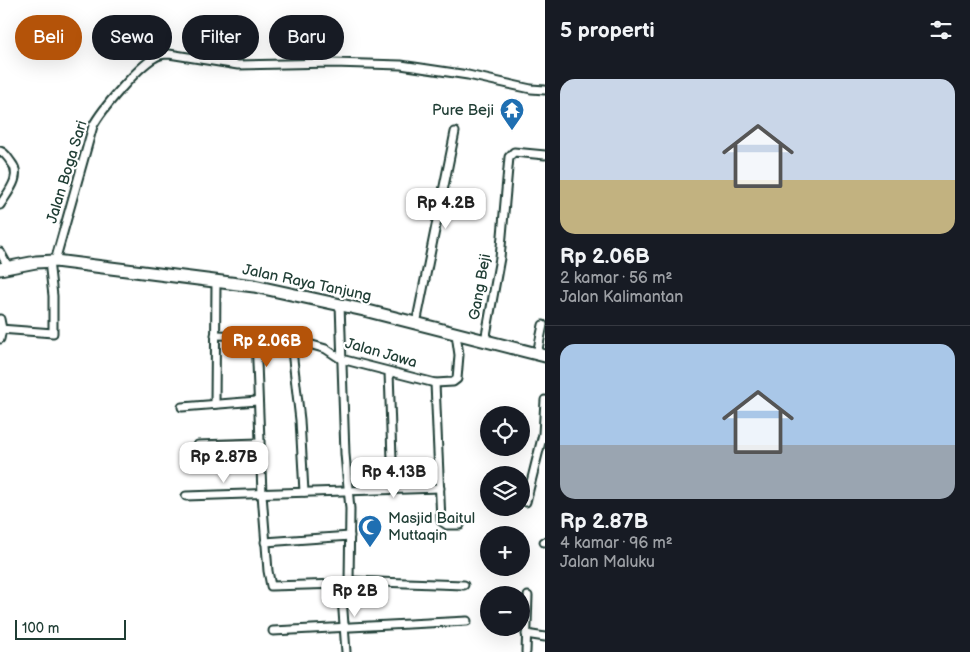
<!DOCTYPE html>
<html lang="id">
<meta charset="utf-8">
<style>
:root{--surface:#171b24;--page:#242831;--text:#f1f3f6;--muted:#9ea1a6;--line:#363941;--accent:#b45309}
body{margin:0;font-family:"Balsamiq Sans",sans-serif;background:var(--page);color:var(--text);height:100vh;display:flex;flex-direction:column;font-size:19px;white-space:nowrap}
*{box-sizing:border-box;margin:0}
p{font-size:16px;color:var(--muted)}
.icon{flex:none;width:28px;height:28px;fill:none;stroke:currentColor;stroke-width:2;stroke-linecap:round;stroke-linejoin:round}
.map{position:relative;flex:1;overflow:hidden}
.panel{display:flex;flex-direction:column;background:var(--surface);width:425px}
.panel>*{flex:none}
.hud{position:absolute;left:15px;top:15px;width:455px;height:45px;display:flex;gap:10px}
.tools{position:absolute;left:480px;top:406px;display:grid;gap:10px}
.tools a{display:grid;place-items:center;width:50px;height:50px;border-radius:50%;background:var(--surface);box-shadow:0 5px 20px #0002;font-size:25px}
.scale{position:absolute;left:15px;bottom:12px;width:111px;box-sizing:border-box;padding-left:5px;border:2px solid #1f3d34;border-top:0;font-size:14px;line-height:18px;white-space:nowrap;color:#1f3d34;-webkit-text-stroke:4px #fff;paint-order:stroke}
.price{position:absolute;translate:-50% -42px;padding:0 11px;border-radius:10px;background:#fff;color:#222;font-size:16px;line-height:32px;filter:drop-shadow(0 1px 2px #0008)}
.price::after{content:'';position:absolute;left:50%;top:30px;width:15px;height:11px;margin-left:-8px;background:inherit;clip-path:polygon(0 0,100% 0,50% 100%)}
.price.on{background:var(--accent);color:#fff}
ul{padding:0;list-style:none}
li{display:grid;align-content:center;gap:10px;height:265px;padding:0 15px}
li+li{border-top:1px solid var(--line)}
li span{display:grid;place-items:center;height:155px;border-radius:15px;color:#555}
li>.icon{margin-inline-start:auto}
span .icon{width:90px;height:90px;fill:#fffc;stroke-width:1}
li b{font-size:21px}
h2{display:flex;justify-content:space-between;align-items:center;height:60px;padding:0 15px;font-size:21px}
.chip{padding:0 18px;border-radius:22px;background:var(--surface);box-shadow:0 5px 20px #0002;font-size:18px;line-height:45px}
.chip.on{background:var(--accent);color:#fff}
main{display:flex;flex:1;min-height:0}
.map>svg:first-child{display:block}
.lines{fill:none;stroke-linecap:round;stroke-linejoin:round}
.minor-casing{stroke:#1f3d34;stroke-width:11}
.primary-casing{stroke:#1f3d34;stroke-width:15}
.minor{stroke:#fff;stroke-width:7}
.primary{stroke:#fff;stroke-width:11}
.labels{text-anchor:middle;dominant-baseline:central;stroke-width:4.5;stroke-linejoin:round;paint-order:stroke}
.poi-label{font-size:15px;fill:#1f3d34;stroke:#fff;text-anchor:end}
.street-label{font-size:15px;fill:#1f3d34;stroke:#fff}
</style>
<main>
<div class="map">
<svg width="545" height="652" viewBox="0 0 545 652">
<rect width="100%" height="100%" fill="#fff"/>
<filter id="ink" filterUnits="userSpaceOnUse"><feTurbulence type="fractalNoise" baseFrequency=".02" numOctaves="2"/><feDisplacementMap in="SourceGraphic" scale="10" xChannelSelector="R" yChannelSelector="G"/><feConvolveMatrix kernelMatrix="1 2 1 2 8 2 1 2 1" color-interpolation-filters="sRGB"/></filter>
<g filter="url(#ink)">
<g class="lines">
<defs>
<g id="minor">
<path d="M0,151C6,153 7,157 11,162C23,176 8,192 0,205"/>
<polyline points="0,252 9,268"/>
<path d="M55,261L93,126C102,109 138,67 154,58C158,55 164,54 169,54L238,65L333,63L401,65L468,75L531,89L545,90"/>
<polyline points="340,304 345,454 350,509 349,581"/>
<polyline points="0,319 2,329 0,339"/>
<polyline points="416,324 455,132"/>
<polyline points="0,329 53,333 53,296 49,261"/>
<polyline points="215,335 256,336 309,344 326,349 341,359 435,383 453,382 457,379 459,355 456,334"/>
<polyline points="256,336 262,494 268,571 271,586 341,584 349,581 464,585"/>
<polyline points="485,341 500,258 509,157 514,152 545,155"/>
<polyline points="291,342 300,420 304,492"/>
<polyline points="537,354 543,325"/>
<polyline points="389,372 393,488"/>
<polyline points="435,383 441,521 447,525 460,525"/>
<polyline points="215,404 216,281"/>
<polyline points="182,407 257,401"/>
<polyline points="198,445 259,443"/>
<polyline points="186,496 440,488"/>
<polyline points="526,502 543,434 545,400"/>
<polyline points="265,542 350,536"/>
<polyline points="544,542 545,542"/>
<polyline points="341,584 346,652"/>
<polyline points="273,631 467,621"/>
<polyline points="526,634 545,637"/>
<polyline points="526,652 528,596"/>
</g>
<polyline id="primary" points="0,269 36,262 55,261 254,286 364,310 545,356"/>
</defs>
<use href="#minor" class="minor-casing"/>
<use href="#primary" class="primary-casing"/>
<use href="#minor" class="minor"/>
<use href="#primary" class="primary"/>
</g>
</g>
<defs>
<symbol id="temple-pin" viewBox="-11 -11 22 30"><path d="M0 17L-7.5 6A9.5 9.5 0 1 1 7.5 6Z" fill="#1f6fb2" stroke="#fff"/><path d="M0-6L5-2H3V0L6.5 2.5H4V6H1.5V3h-3V6H-4V2.5H-6.5L-3 0V-2H-5Z" fill="#fff"/></symbol>
<symbol id="mosque-pin" viewBox="-11 -11 22 30"><path d="M0 17L-7.5 6A9.5 9.5 0 1 1 7.5 6Z" fill="#1f6fb2" stroke="#fff"/><path d="M3.5-4.9A6 6 0 1 0 3.5 4.9A5 5 0 1 1 3.5-4.9Z" fill="#fff"/></symbol>
</defs>
<g fill-rule="evenodd">
<use href="#temple-pin" x="498" y="96" width="28" height="38"/>
<use href="#mosque-pin" x="356" y="513" width="28" height="38"/>
</g>
<g class="labels">
<g class="poi-label">
<text x="494" y="110">Pure Beji</text>
<text x="388" y="518" text-anchor="start">Masjid Baitul<tspan x="388" dy="17">Muttaqin</tspan></text>
</g>
<g class="street-label">
<text transform="translate(67 172) rotate(-73)">Jalan Boga Sari</text>
<text transform="translate(307 283) rotate(12)">Jalan Raya Tanjung</text>
<text transform="translate(480 287) rotate(-80)">Gang Beji</text>
<text transform="translate(381 353) rotate(16)">Jalan Jawa</text>
</g>
</g>
</svg>
<div class="tools">
<a><svg class="icon" aria-label="locate" viewBox="0 0 24 24"><circle cx="12" cy="12" r="6"/><path d="M12 2v4M12 18v4M2 12h4M18 12h4"/></svg></a>
<a><svg class="icon" aria-label="layers" viewBox="0 0 24 24"><path d="M12 4l9 5-9 5-9-5zM3 14l9 5 9-5"/></svg></a>
<a>+</a>
<a>−</a>
</div>
<div class="scale">100 m</div>
<b class="price" style="left:446px;top:230px">Rp 4.2B</b>
<b class="price on" style="left:267px;top:368px">Rp 2.06B</b>
<b class="price" style="left:224px;top:484px">Rp 2.87B</b>
<b class="price" style="left:394px;top:499px">Rp 4.13B</b>
<b class="price" style="left:355px;top:618px">Rp 2B</b>
<div class="hud">
<a class="chip on">Beli</a>
<a class="chip">Sewa</a>
<a class="chip">Filter</a>
<a class="chip">Baru</a>
</div>
</div>
<section class="panel">
<h2>5 properti<svg class="icon" aria-label="filters" viewBox="0 0 24 24"><path d="M4 7h16M4 17h16"/><circle cx="9" cy="7" r="2"/><circle cx="15" cy="17" r="2"/></svg></h2>
<ul>
<li><span style="background:linear-gradient(#c9d6e8 65%,#c2b280 0)"><svg class="icon" aria-label="home" viewBox="0 0 24 24"><path d="M3 11l9-7 9 7M6 9v11h12V9"/></svg></span><div><b>Rp 2.06B</b><p>2 kamar · 56 m²</p><p>Jalan Kalimantan</p></div></li>
<li><span style="background:linear-gradient(#a9c7e8 65%,#9aa5b1 0)"><svg class="icon" aria-label="home" viewBox="0 0 24 24"><path d="M3 11l9-7 9 7M6 9v11h12V9"/></svg></span><div><b>Rp 2.87B</b><p>4 kamar · 96 m²</p><p>Jalan Maluku</p></div></li>
</ul>
</section>
</main>
